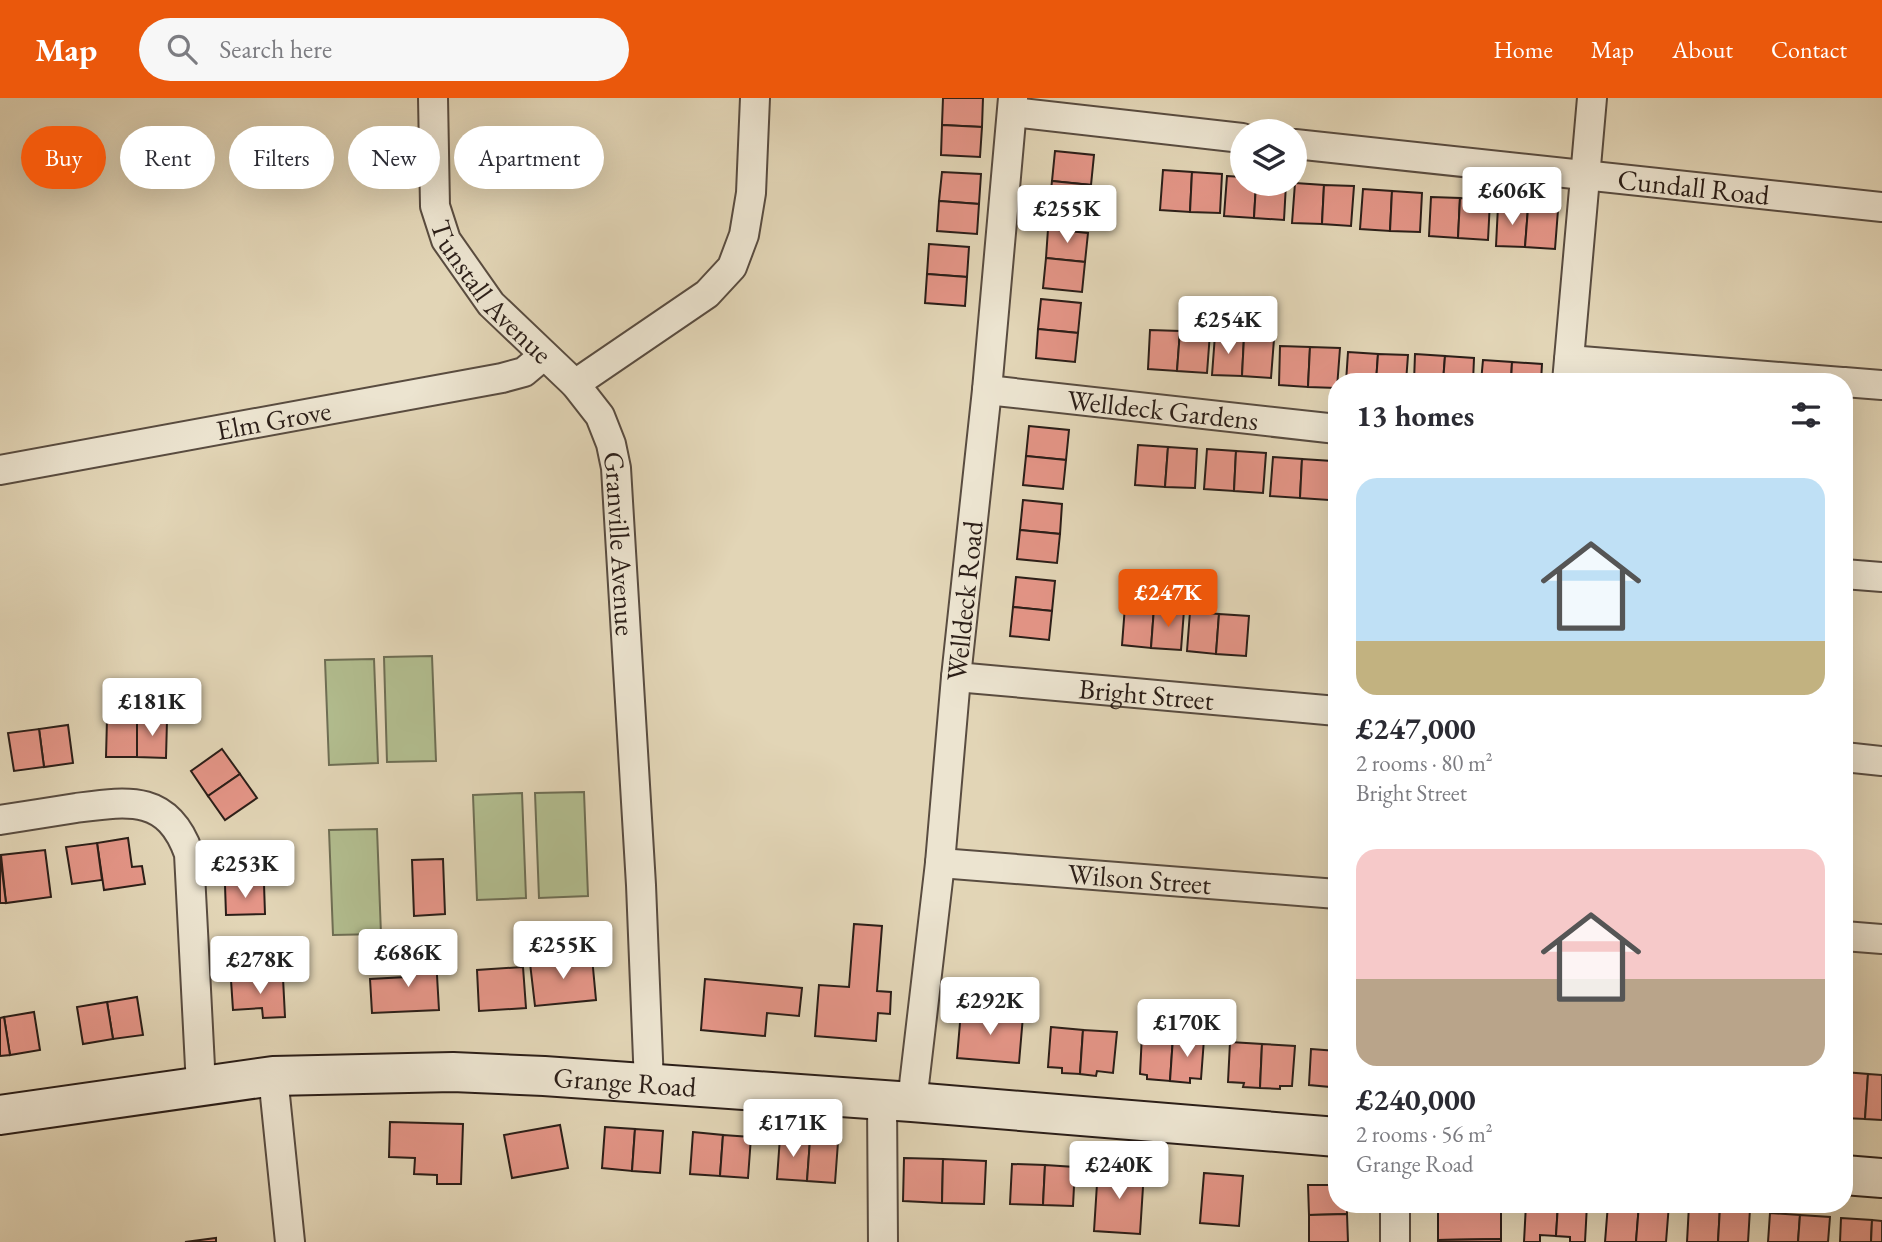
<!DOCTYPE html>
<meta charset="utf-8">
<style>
:root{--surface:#fff;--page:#f7f7f7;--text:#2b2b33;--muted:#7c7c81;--accent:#ea580c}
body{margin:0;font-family:"EB Garamond",serif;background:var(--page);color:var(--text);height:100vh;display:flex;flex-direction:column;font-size:26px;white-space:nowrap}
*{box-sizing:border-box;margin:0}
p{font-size:23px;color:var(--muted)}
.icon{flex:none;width:38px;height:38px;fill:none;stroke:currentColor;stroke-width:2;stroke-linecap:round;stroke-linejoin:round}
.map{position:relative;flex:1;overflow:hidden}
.side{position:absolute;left:1328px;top:275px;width:525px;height:840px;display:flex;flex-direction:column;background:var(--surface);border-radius:28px;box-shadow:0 7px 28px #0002}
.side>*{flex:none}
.top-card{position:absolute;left:21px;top:28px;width:665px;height:63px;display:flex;gap:14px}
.fabs{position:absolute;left:1230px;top:21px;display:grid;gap:14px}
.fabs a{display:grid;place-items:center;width:77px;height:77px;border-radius:50%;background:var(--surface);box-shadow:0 7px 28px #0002;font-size:35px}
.price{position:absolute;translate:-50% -60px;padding:0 16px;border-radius:7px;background:#fff;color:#222;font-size:23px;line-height:46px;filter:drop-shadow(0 2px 4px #0008)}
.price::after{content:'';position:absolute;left:50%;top:42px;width:21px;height:16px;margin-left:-10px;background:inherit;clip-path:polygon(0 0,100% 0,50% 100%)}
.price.on{background:var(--accent);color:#fff}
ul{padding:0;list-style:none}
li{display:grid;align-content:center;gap:14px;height:371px;padding:0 28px}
li span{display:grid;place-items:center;height:217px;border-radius:21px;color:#555}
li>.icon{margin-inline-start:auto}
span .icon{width:126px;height:126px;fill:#fffc;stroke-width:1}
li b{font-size:30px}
h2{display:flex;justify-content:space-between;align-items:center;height:84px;padding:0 28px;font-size:30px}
.tag{padding:0 24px;border-radius:32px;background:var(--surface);box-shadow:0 7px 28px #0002;font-size:24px;line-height:63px}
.tag.on{background:var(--accent);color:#fff}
header{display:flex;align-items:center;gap:42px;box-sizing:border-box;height:98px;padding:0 35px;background:var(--accent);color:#fff}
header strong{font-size:33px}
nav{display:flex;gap:38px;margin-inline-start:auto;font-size:24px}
.search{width:490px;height:63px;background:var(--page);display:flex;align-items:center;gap:18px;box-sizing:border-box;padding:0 24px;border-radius:38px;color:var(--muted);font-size:26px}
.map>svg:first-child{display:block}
.green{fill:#b2bd8f;stroke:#6e6e54;stroke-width:2}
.building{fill:#e49587;stroke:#2b1e18;stroke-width:2}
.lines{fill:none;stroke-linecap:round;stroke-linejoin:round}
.street-casing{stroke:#594c40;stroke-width:32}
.secondary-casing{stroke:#2b1e18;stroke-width:42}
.street{stroke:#ece4d0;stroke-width:28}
.secondary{stroke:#ece4d0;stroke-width:38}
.labels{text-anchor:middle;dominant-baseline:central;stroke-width:5;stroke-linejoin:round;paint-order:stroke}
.street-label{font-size:28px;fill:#2b1e18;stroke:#ece4d0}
</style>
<header>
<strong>Map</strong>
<div class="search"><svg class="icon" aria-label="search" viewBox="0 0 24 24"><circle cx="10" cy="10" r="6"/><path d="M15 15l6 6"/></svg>Search here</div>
<nav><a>Home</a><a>Map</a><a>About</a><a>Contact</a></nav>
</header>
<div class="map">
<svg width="1882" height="1144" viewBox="0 0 1882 1144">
<rect width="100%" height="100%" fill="#e2d5b6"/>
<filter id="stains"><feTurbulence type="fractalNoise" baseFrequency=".00286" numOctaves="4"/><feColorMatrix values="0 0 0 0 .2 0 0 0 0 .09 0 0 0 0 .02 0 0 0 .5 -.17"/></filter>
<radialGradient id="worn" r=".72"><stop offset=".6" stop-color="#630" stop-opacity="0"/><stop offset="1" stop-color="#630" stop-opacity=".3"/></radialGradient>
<g class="green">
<polygon points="432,558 436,663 387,664 384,559"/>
<polygon points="374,561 378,665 329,667 325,562"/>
<polygon points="584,694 588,798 539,800 535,695"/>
<polygon points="522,695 526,800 477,802 473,697"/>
<polygon points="377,731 381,836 333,837 329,732"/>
</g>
<g class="building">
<polygon points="943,0 983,0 982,29 942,27"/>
<polygon points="942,27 982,29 980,59 941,57"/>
<polygon points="1055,53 1094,57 1091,87 1052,83"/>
<polygon points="1163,72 1192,74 1190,114 1160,112"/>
<polygon points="942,74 981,76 979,106 939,103"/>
<polygon points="1192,74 1222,76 1220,115 1190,114"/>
<polygon points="1227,78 1242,79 1242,86 1256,86 1254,120 1224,118"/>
<polygon points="1052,83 1091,87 1088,116 1049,112"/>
<polygon points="1295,85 1324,87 1322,126 1292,125"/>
<polygon points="1256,86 1286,86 1284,122 1254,120"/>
<polygon points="1324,87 1354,88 1351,128 1322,126"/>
<polygon points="1363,91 1392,93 1390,133 1360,131"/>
<polygon points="1392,93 1422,95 1420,134 1390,133"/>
<polygon points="1431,99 1460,100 1458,140 1429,138"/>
<polygon points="1460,100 1490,103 1488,142 1458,140"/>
<polygon points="939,103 979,106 977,136 937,133"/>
<polygon points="1498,108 1528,110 1525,149 1496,148"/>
<polygon points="1528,110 1558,112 1555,151 1525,149"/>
<polygon points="1048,131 1088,135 1085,164 1046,160"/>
<polygon points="929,146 969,149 967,179 927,176"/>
<polygon points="1046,160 1085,164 1082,194 1043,190"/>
<polygon points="927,176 967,179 965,208 925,205"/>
<polygon points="1041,201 1081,205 1078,235 1038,231"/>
<polygon points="1038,231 1078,235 1075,264 1036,260"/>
<polygon points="1150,232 1180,233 1177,273 1148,271"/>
<polygon points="1180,233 1210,235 1207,275 1177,273"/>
<polygon points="1215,237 1244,239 1242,278 1212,277"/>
<polygon points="1244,239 1274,241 1271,280 1242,278"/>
<polygon points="1280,248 1310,249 1308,289 1279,287"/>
<polygon points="1310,249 1340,250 1337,290 1308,289"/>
<polygon points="1348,254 1378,256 1376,284 1346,284"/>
<polygon points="1378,256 1408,257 1406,284 1376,284"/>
<polygon points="1415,256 1445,258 1443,284 1414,284"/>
<polygon points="1445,258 1474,260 1473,284 1443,284"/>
<polygon points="1483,262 1512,264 1511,284 1481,284"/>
<polygon points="1512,264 1542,266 1541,284 1511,284"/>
<polygon points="1029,328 1069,332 1066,362 1026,358"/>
<polygon points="1138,347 1168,349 1165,389 1135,387"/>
<polygon points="1168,349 1197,351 1195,390 1165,389"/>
<polygon points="1207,351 1236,353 1234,393 1204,391"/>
<polygon points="1236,353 1266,355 1263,395 1234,393"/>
<polygon points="1026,358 1066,362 1063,391 1023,387"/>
<polygon points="1273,359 1302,361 1300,400 1270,398"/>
<polygon points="1302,361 1332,363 1329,402 1300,400"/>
<polygon points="1023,402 1062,406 1060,436 1020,432"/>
<polygon points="1020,432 1060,436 1057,465 1017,461"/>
<polygon points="1016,479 1055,483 1052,513 1013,509"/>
<polygon points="1125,508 1154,510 1151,550 1122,547"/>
<polygon points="1013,509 1052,513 1049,542 1010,538"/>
<polygon points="1154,510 1184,512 1181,552 1151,550"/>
<polygon points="1190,514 1219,516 1216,556 1187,553"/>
<polygon points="1219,516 1249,518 1246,558 1216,556"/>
<polygon points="107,621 137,621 137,659 106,659"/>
<polygon points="137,621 167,622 166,660 137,659"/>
<polygon points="68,627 73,665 44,669 39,631"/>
<polygon points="39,631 44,669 14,673 8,635"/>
<polygon points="222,651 240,676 208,698 191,673"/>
<polygon points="240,676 257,700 225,722 208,698"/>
<polygon points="128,740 132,769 142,768 145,786 104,792 97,745"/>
<polygon points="97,745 102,782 72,786 66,749"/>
<polygon points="45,752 51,799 6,805 1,757"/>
<polygon points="263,756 264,786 225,787 225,757"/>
<polygon points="0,757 6,805 0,805"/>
<polygon points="443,761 445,816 414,818 412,762"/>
<polygon points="264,786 265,816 226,817 225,787"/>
<polygon points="854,826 882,828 877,893 891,894 890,916 878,915 876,943 815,938 819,887 849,889"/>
<polygon points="268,850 269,880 231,882 230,852"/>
<polygon points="592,859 596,902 535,908 530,865"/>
<polygon points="436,860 439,912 372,915 370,881 406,879 405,862"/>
<polygon points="523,869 526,910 479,913 477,872"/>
<polygon points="269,880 283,880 285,919 263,920 262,910 233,912 231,882"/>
<polygon points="705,881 802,890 799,918 767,915 765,938 701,932"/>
<polygon points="137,899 143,937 113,941 107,904"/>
<polygon points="107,904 113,941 83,946 77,909"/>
<polygon points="961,913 1023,918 1019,965 957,960"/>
<polygon points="34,914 40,952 10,957 4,919"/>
<polygon points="4,919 10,957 0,958 0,920"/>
<polygon points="1051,929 1083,932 1080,976 1062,975 1062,970 1048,969"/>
<polygon points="1083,932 1117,934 1113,975 1097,973 1096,978 1080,976"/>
<polygon points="1142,936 1173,939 1170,983 1147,981 1147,977 1140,976"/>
<polygon points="1173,939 1204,941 1201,981 1190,980 1190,985 1170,983"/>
<polygon points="1230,944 1262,946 1260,990 1243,989 1244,985 1228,984"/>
<polygon points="1262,946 1295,948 1292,988 1280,988 1280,991 1260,990"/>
<polygon points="1311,951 1337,953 1337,996 1330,996 1330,989 1309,987"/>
<polygon points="1844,974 1868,976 1865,1021 1844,1020"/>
<polygon points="1868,976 1882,977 1882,1022 1865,1021"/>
<polygon points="390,1024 463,1026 461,1086 437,1086 437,1077 414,1076 415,1060 389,1059"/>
<polygon points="560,1027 568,1070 512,1080 504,1037"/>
<polygon points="605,1029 635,1031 632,1073 602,1070"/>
<polygon points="635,1031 663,1033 660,1075 632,1073"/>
<polygon points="693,1034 723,1037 720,1078 690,1076"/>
<polygon points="723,1037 751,1039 748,1080 720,1078"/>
<polygon points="780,1039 810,1042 807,1083 777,1081"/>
<polygon points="810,1042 838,1044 835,1085 807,1083"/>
<polygon points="904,1060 943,1061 942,1105 903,1103"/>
<polygon points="943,1061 986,1063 984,1106 942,1105"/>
<polygon points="1012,1066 1045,1067 1043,1107 1010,1106"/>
<polygon points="1045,1067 1075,1069 1073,1108 1043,1107"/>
<polygon points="1098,1070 1144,1073 1140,1136 1094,1133"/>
<polygon points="1204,1075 1243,1078 1239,1128 1200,1125"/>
<polygon points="1308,1087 1337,1087 1337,1106 1347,1106 1347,1116 1309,1117"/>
<polygon points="1526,1106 1558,1106 1556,1138 1540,1137 1540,1144 1524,1144"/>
<polygon points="1558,1106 1587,1106 1585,1144 1570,1144 1570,1139 1556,1138"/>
<polygon points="1608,1106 1639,1106 1636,1144 1605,1144"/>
<polygon points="1639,1106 1669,1106 1666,1144 1636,1144"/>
<polygon points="1689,1107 1720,1109 1718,1144 1687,1144"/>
<polygon points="1720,1109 1750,1111 1748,1144 1718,1144"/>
<polygon points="1501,1112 1501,1141 1438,1142 1438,1113"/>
<polygon points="1770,1115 1800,1117 1798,1144 1768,1144"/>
<polygon points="1347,1116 1348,1144 1309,1144 1309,1117"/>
<polygon points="1800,1117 1830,1119 1828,1144 1798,1144"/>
<polygon points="1841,1120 1872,1122 1871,1144 1840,1144"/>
<polygon points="1872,1122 1882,1123 1882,1144 1871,1144"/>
<polygon points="216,1140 216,1144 185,1144"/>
<polygon points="1501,1141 1501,1144 1438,1144 1438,1142"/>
</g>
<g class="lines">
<defs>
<g id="street">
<path id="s1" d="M433,0L435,108L446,142L491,206L575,286L600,318L611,346L616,370L641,787L649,986"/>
<polyline points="1013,14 1242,40"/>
<path id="s2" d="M1295,46L1882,109"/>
<polyline points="1569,262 1842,284"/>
<polyline points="1567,284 1592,0"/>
<polyline points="1844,284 1882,287"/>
<polyline points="575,286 707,196 732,169 744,137 751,95 755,0"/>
<path id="s3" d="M987,292L1337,331"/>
<path id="s4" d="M0,372L502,280L524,274L543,258"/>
<polyline points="1844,476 1882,479"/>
<path id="s5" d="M956,579L1337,613"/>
<polyline points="1844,659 1882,663"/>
<path d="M0,722C25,718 51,714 76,710C128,703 168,696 189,756L201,988"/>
<path id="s6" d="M940,765L1337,796"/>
<polyline points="1844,838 1882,841"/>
<polyline points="273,978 290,1144"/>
<polyline points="882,1003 883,1144"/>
<path id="s7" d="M912,1004L940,765L956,579L987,292L1013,0"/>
<polyline points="1395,1144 1395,1106"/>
</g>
<g id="secondary">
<path id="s8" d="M0,1017L273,978L453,974L544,978L912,1004L1337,1039"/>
<polyline points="1844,1077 1882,1080"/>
</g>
</defs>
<use href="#street" class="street-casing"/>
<use href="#secondary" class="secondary-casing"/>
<use href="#street" class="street"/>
<use href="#secondary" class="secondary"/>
</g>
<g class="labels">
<g class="street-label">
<text stroke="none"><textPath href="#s2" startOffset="401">Cundall Road</textPath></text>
<text stroke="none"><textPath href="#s1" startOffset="212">Tunstall Avenue</textPath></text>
<text stroke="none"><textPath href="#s3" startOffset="177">Welldeck Gardens</textPath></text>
<text stroke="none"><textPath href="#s4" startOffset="278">Elm Grove</textPath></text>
<text stroke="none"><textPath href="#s1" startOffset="509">Granville Avenue</textPath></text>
<text stroke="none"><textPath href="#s7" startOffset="504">Welldeck Road</textPath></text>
<text stroke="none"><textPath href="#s5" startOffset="191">Bright Street</textPath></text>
<text stroke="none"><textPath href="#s6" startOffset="200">Wilson Street</textPath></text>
<text stroke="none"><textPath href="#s8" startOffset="628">Grange Road</textPath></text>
</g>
</g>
<rect width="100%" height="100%" filter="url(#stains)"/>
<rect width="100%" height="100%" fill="url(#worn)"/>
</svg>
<div class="fabs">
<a><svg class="icon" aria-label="layers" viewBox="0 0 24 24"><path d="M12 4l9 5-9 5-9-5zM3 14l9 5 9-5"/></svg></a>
</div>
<b class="price" style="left:1512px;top:129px">£606K</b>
<b class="price" style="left:1067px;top:147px">£255K</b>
<b class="price" style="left:1228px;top:258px">£254K</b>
<b class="price on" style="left:1168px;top:531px">£247K</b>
<b class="price" style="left:152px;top:640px">£181K</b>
<b class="price" style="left:245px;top:802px">£253K</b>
<b class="price" style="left:563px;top:883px">£255K</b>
<b class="price" style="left:408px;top:891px">£686K</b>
<b class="price" style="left:260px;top:898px">£278K</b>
<b class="price" style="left:990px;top:939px">£292K</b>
<b class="price" style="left:1187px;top:961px">£170K</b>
<b class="price" style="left:793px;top:1061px">£171K</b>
<b class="price" style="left:1119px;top:1103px">£240K</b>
<div class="top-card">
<a class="tag on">Buy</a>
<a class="tag">Rent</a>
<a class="tag">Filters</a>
<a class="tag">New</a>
<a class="tag">Apartment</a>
</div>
<section class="side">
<h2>13 homes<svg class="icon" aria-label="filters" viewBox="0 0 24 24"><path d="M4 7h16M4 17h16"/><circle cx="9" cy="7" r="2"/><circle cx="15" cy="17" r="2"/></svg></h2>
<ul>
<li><span style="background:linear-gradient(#bfe0f5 75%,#c2b280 0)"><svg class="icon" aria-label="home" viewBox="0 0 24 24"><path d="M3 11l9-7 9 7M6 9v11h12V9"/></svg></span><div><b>£247,000</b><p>2 rooms · 80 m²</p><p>Bright Street</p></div></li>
<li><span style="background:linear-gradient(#f6c9c9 60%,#b9a48a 0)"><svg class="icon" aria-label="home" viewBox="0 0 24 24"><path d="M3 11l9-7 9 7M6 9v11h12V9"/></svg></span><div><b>£240,000</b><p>2 rooms · 56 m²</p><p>Grange Road</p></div></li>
</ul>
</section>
</div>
